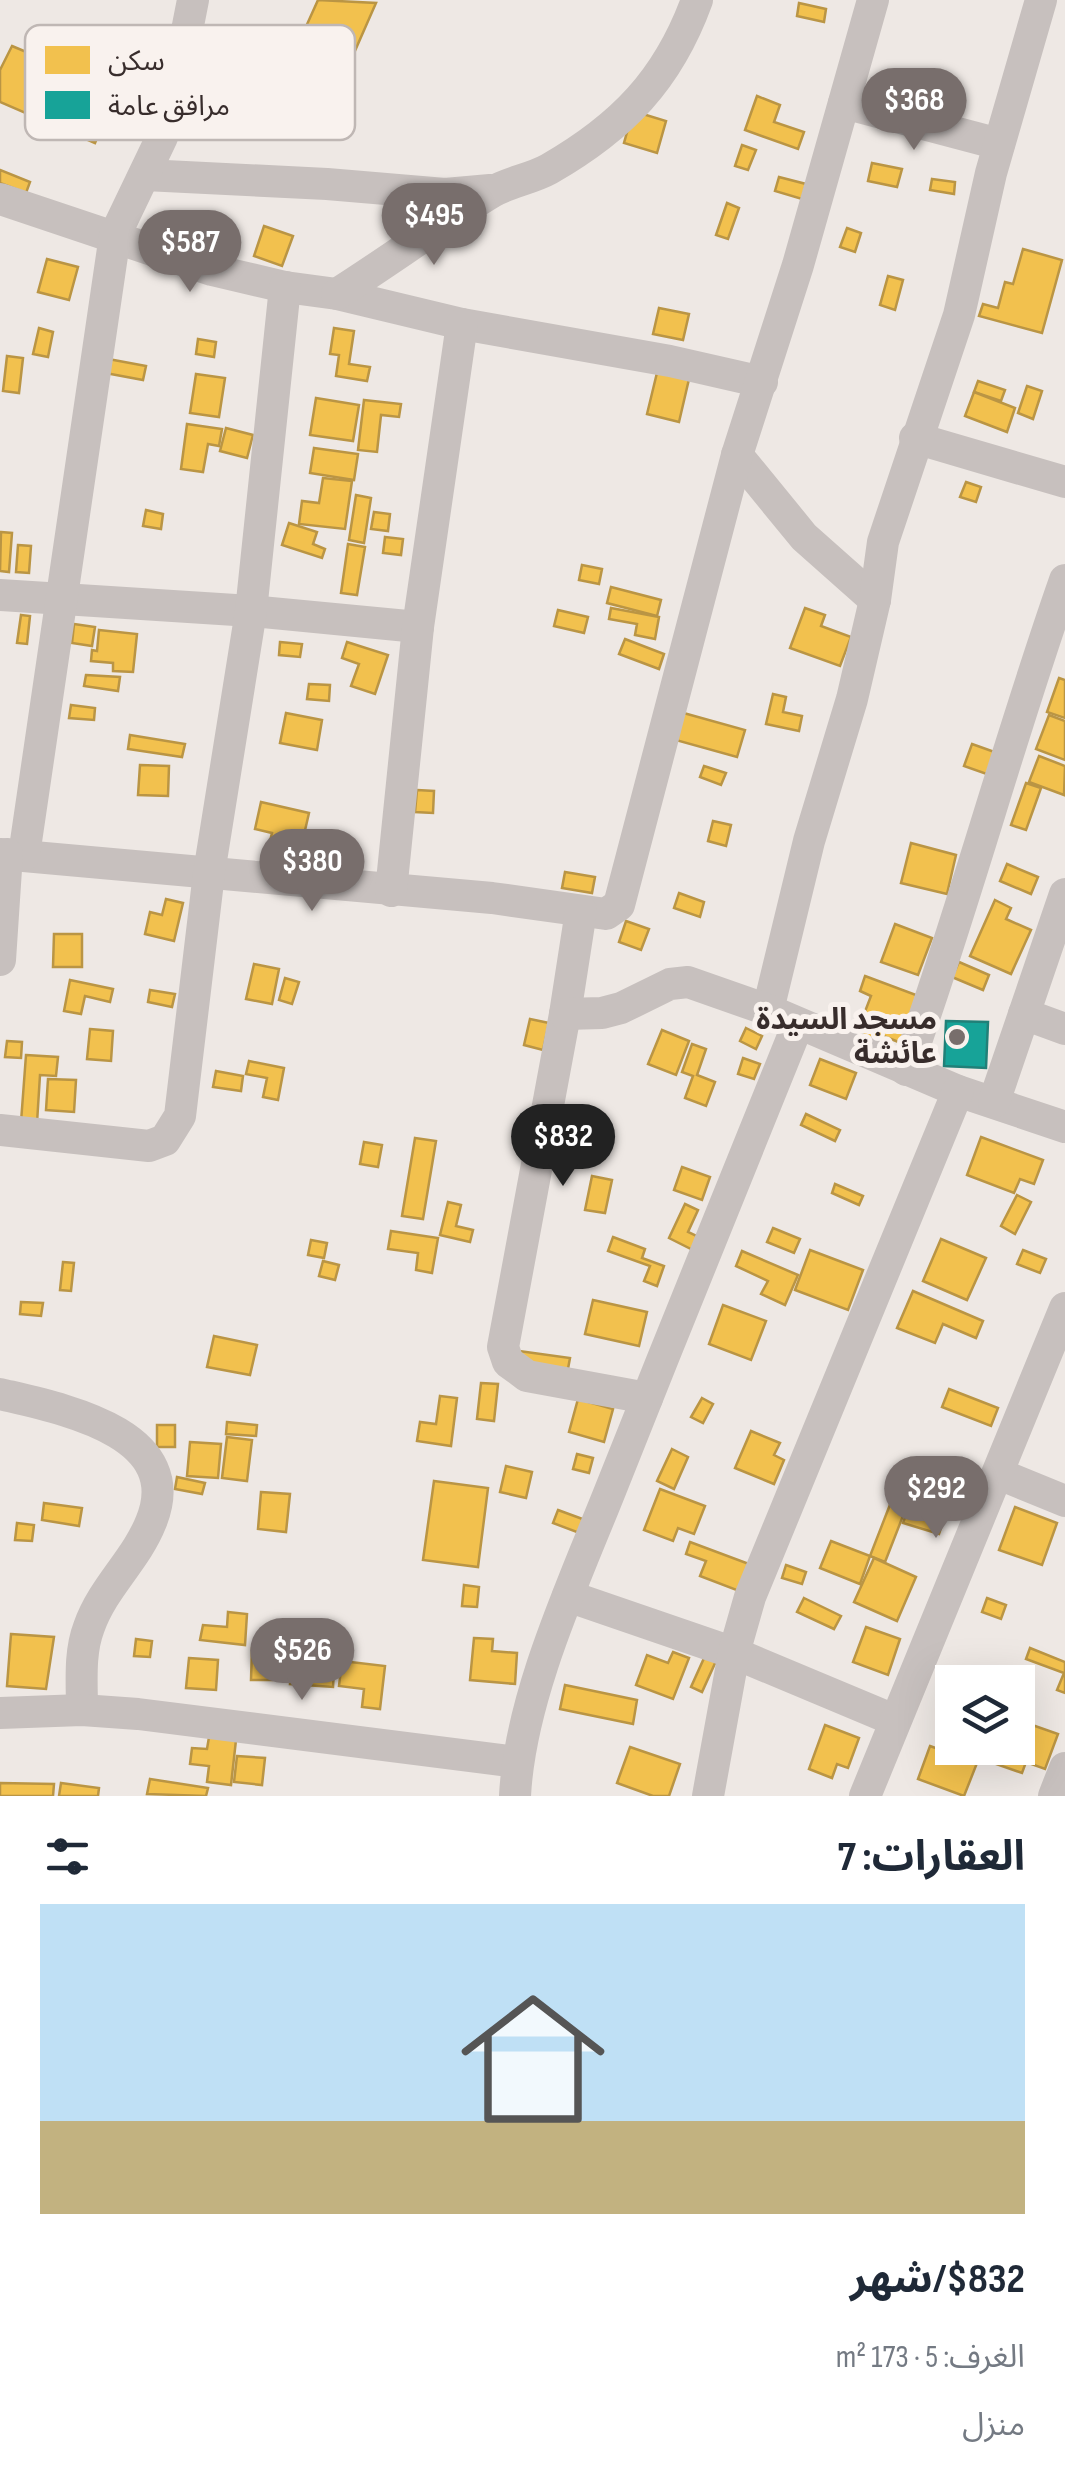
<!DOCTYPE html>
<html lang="ar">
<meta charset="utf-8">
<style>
:root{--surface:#fff;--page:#f2f2f3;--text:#1f2937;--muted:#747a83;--accent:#786e6c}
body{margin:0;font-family:"Sofia Sans Condensed","Noto Sans Arabic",sans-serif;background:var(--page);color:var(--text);direction:rtl;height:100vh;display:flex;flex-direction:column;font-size:38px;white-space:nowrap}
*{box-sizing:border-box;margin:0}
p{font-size:32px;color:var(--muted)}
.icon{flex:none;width:55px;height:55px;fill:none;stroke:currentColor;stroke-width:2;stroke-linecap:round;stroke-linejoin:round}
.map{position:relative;height:1796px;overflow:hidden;direction:ltr}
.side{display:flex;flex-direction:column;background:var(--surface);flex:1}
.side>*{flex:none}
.fabs{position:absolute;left:935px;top:1665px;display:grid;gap:20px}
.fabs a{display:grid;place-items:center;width:100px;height:100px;border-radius:0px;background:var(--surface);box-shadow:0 10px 40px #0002;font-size:50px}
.price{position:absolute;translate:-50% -85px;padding:0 22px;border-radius:35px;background:var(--accent);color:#fff;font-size:32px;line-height:65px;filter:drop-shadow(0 2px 5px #0008)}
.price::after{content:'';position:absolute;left:50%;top:60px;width:30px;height:22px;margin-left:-15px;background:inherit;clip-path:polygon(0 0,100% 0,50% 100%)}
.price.on{background:#222;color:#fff}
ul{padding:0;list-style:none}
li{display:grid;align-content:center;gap:20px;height:530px;padding:0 40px}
li span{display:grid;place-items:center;height:310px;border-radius:0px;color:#555}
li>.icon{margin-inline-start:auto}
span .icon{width:180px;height:180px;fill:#fffc;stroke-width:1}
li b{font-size:42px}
h2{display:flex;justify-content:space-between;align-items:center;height:120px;padding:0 40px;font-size:42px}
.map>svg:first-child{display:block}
.homes{fill:#f2c14e;stroke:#ba9544;stroke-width:2.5}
.public{fill:#17a398;stroke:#218078;stroke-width:2.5}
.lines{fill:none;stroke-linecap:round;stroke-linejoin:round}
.minor{stroke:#c7c0be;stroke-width:32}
.poi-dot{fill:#786e6c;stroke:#f9f2ee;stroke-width:4}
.labels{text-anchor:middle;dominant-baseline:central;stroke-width:10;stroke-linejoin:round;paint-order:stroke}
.poi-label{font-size:30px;font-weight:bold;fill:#382d2c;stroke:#f9f2ee;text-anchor:end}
.key{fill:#f9f2ee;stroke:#bfb7b4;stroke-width:2.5}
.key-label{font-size:28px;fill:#382d2c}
</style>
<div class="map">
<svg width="1065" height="1796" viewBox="0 0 1065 1796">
<rect width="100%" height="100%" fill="#eee8e4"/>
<g class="homes">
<polygon points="318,0 376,3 354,53 304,31"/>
<polygon points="799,3 826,9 824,22 797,16"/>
<polygon points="12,46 60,66 59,74 112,95 101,113 105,119 95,143 0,102 0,70"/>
<polygon points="757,96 780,105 774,122 804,132 798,149 745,130"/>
<polygon points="633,111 666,121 657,153 624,143"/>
<polygon points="742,145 756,150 748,170 735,166"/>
<polygon points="872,163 902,169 897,187 868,181"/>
<polygon points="0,170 30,182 26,193 0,183"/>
<polygon points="779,177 806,184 802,199 775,191"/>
<polygon points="932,179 955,182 954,194 930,190"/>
<polygon points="727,203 739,208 728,239 716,235"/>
<polygon points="264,226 293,236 282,266 254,256"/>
<polygon points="847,228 861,233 855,252 840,247"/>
<polygon points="1023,249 1062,260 1042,333 979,316 983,304 998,308 1005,282 1013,284"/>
<polygon points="47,259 78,267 69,300 38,292"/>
<polygon points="888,276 903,280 895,310 880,305"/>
<polygon points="659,308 689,314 683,340 653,334"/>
<polygon points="39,328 53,332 48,357 33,354"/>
<polygon points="334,328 354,331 349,364 370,367 367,381 336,376 339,355 330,354"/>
<polygon points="198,339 216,342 214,357 196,354"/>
<polygon points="663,348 689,379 679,422 647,414"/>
<polygon points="7,356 23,358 19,393 3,391"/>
<polygon points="103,358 146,366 143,380 100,372"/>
<polygon points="196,374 225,378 219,417 190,413"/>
<polygon points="978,381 1005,390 1001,401 974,392"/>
<polygon points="1027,386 1042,391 1033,419 1018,413"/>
<polygon points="974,392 1015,408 1007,432 965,416"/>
<polygon points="316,398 359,405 353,441 310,435"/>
<polygon points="364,400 401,404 399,417 381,415 377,452 358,450"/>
<polygon points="187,424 222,429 219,446 208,444 203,472 181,469"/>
<polygon points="226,428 253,435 247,458 220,451"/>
<polygon points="314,448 358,454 354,480 310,473"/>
<polygon points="323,478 352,481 345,529 299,524 302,501 319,503"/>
<polygon points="966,482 981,487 976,502 960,497"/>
<polygon points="356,495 371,498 364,543 349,540"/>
<polygon points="146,510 163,514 161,529 143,526"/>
<polygon points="374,512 390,514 388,531 371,529"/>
<polygon points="289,523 317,532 313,544 325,549 322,558 282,545"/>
<polygon points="1,532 12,533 9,572 0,571"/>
<polygon points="385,537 403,539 401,555 383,553"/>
<polygon points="348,544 365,547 357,595 341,593"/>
<polygon points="18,545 31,546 29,573 16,572"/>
<polygon points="582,565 602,569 599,584 579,580"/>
<polygon points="611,587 661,600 657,616 607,603"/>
<polygon points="611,608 659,617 655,639 635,635 637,624 609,619"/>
<polygon points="805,608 825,615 821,626 851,637 840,666 790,648"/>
<polygon points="558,610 588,617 584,633 554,626"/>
<polygon points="21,615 30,616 27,644 17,643"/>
<polygon points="74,624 95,627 92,646 72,643"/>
<polygon points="99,630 137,634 133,672 113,671 113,663 91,661 92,650 97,651"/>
<polygon points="625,639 664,654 659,669 619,654"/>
<polygon points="280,642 302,644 300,657 279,655"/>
<polygon points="347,642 388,655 375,694 351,686 359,664 342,658"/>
<polygon points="86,675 120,677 118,691 84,686"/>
<polygon points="1059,678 1065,680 1065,718 1047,712"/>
<polygon points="309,684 330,685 329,701 307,699"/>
<polygon points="773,694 786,697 783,712 802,716 799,731 766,724"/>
<polygon points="71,705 95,708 94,720 69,718"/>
<polygon points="680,712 745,730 737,757 672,739"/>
<polygon points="286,713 322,720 317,750 280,743"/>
<polygon points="1049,715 1065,721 1065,760 1036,749"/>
<polygon points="130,735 185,744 182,757 128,749"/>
<polygon points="972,744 1003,755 995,777 964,766"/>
<polygon points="1039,756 1065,766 1064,795 1029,782"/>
<polygon points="140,765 169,766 168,796 138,795"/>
<polygon points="704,766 726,773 721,785 700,777"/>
<polygon points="1026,783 1041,788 1026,830 1011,825"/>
<polygon points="417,790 434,791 433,813 415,812"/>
<polygon points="261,802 309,813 300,852 269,845 272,833 255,829"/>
<polygon points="713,821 731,825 726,846 708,841"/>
<polygon points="911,843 956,855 947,894 901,883"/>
<polygon points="1007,864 1038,877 1031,894 1000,881"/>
<polygon points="565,872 595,877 592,893 562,888"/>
<polygon points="679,893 704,902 700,917 674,908"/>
<polygon points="166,899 183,903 174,941 145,934 150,912 162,915"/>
<polygon points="995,900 1011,908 1006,919 1031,930 1011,974 970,956"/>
<polygon points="626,921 649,929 641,950 619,942"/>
<polygon points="895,924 932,938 918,975 881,962"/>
<polygon points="54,934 82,934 82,967 53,967"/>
<polygon points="959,962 989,975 983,990 952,977"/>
<polygon points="254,964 279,969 272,1004 246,999"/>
<polygon points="865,976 924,998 906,1045 876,1033 873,1042 856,1035 871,996 860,991"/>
<polygon points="285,978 299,982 292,1004 279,1000"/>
<polygon points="70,980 113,989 110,1002 85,996 81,1014 64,1011"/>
<polygon points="150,990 175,994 172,1007 148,1002"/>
<polygon points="530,1019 549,1023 543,1050 524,1045"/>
<polygon points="746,1028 762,1036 756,1049 740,1041"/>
<polygon points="90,1029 113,1031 111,1061 87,1059"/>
<polygon points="662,1030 689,1041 676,1075 648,1064"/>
<polygon points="7,1041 22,1042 21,1058 5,1057"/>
<polygon points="692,1044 706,1049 697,1075 715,1082 706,1106 685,1098 693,1076 682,1072"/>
<polygon points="26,1055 58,1057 56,1076 40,1075 37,1123 21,1122"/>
<polygon points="743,1058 760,1064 754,1079 738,1074"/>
<polygon points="820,1059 856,1073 846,1099 810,1085"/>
<polygon points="249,1061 284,1068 278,1100 263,1097 267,1078 246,1074"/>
<polygon points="216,1071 243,1076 241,1091 213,1087"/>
<polygon points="48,1079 76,1080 74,1112 46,1110"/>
<polygon points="806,1114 840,1130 835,1141 801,1125"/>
<polygon points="981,1137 1043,1160 1034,1184 1020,1179 1014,1193 967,1175"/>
<polygon points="415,1138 436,1141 423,1219 402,1216"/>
<polygon points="364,1142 382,1145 378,1167 360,1164"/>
<polygon points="682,1167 710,1177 702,1200 674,1190"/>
<polygon points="592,1176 612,1180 605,1213 585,1210"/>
<polygon points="835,1184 863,1196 859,1205 832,1193"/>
<polygon points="1017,1195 1031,1202 1015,1234 1001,1226"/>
<polygon points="448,1202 461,1205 456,1226 473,1230 470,1242 440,1235"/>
<polygon points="685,1204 698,1210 688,1232 701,1238 695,1251 669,1238"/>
<polygon points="773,1228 800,1239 794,1253 767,1242"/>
<polygon points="391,1231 438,1238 432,1273 416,1270 418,1253 388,1249"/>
<polygon points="613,1237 645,1249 642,1258 664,1266 657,1286 644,1281 650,1266 608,1251"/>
<polygon points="941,1239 986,1258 967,1300 923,1281"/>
<polygon points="311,1240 327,1243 324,1258 308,1255"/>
<polygon points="810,1250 863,1270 848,1310 795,1290"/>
<polygon points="1023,1250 1046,1259 1040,1273 1017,1264"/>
<polygon points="742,1251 798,1275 785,1305 761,1294 768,1281 736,1266"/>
<polygon points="323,1261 339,1265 335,1280 319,1276"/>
<polygon points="63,1262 74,1263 71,1291 60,1290"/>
<polygon points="913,1291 983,1321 976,1338 943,1324 935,1343 897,1328"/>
<polygon points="593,1300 647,1312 639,1346 585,1334"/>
<polygon points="21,1302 43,1303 41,1316 20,1314"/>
<polygon points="723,1305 766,1321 751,1360 709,1344"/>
<polygon points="214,1336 257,1345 250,1375 207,1367"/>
<polygon points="519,1351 570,1358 567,1374 517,1367"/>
<polygon points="481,1383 498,1384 494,1421 477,1419"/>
<polygon points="949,1389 998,1408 991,1426 942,1407"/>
<polygon points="440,1396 457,1398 451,1446 417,1441 420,1422 436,1424"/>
<polygon points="702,1398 713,1404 703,1423 691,1417"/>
<polygon points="578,1399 613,1409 604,1442 569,1432"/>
<polygon points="227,1422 257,1425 256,1436 226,1434"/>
<rect x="157" y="1425" width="18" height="22"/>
<polygon points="751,1431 780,1443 774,1455 784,1460 774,1484 735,1468"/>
<polygon points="227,1437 252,1440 247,1481 222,1478"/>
<polygon points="190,1442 221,1444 218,1478 187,1476"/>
<polygon points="672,1449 688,1457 674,1489 657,1481"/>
<polygon points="577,1454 593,1458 589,1473 573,1469"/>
<polygon points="915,1461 958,1475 953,1491 910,1477"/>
<polygon points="506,1466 532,1472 526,1498 500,1492"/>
<polygon points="177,1477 205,1483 202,1494 175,1489"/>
<polygon points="434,1481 488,1488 478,1567 423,1560"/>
<polygon points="660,1489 705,1506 694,1534 678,1528 673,1541 644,1530"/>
<polygon points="261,1492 290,1494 286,1532 258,1529"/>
<polygon points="893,1497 908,1503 885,1562 870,1556"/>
<polygon points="44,1503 82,1508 79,1526 42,1520"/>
<polygon points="1015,1507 1057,1523 1042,1565 999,1550"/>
<polygon points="908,1509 944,1519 939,1534 903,1523"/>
<polygon points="558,1510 588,1521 582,1534 553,1523"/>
<polygon points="17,1523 34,1525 32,1541 15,1540"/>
<polygon points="831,1541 870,1556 860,1584 820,1568"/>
<polygon points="690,1542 749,1564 739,1591 700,1576 706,1561 686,1554"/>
<polygon points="874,1558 916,1577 897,1621 854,1602"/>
<polygon points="786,1565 806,1572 802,1584 782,1578"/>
<polygon points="464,1585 479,1587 477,1607 462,1606"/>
<polygon points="804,1598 841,1616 834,1629 797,1612"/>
<polygon points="987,1598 1006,1605 1001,1619 982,1612"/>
<polygon points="228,1612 247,1614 245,1645 200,1640 203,1625 227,1627"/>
<polygon points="307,1621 338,1625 336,1642 305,1639"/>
<polygon points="866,1627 900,1639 888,1675 853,1662"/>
<polygon points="11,1634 54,1637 46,1689 7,1686"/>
<polygon points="474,1638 493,1639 492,1651 517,1653 515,1684 470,1680"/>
<polygon points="136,1639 152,1641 150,1657 134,1656"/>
<polygon points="252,1648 272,1649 272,1680 251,1680"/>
<polygon points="1030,1648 1065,1662 1065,1693 1057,1690 1064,1673 1026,1659"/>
<polygon points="673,1652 689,1658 673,1699 636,1685 647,1655 668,1663"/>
<polygon points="292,1653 335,1655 333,1687 290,1684"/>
<polygon points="705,1656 716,1661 702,1692 691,1687"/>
<polygon points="189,1658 218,1660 216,1690 186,1688"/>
<polygon points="342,1661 385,1666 380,1709 362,1707 364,1689 339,1686"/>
<polygon points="565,1685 637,1700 633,1724 560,1709"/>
<polygon points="1018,1720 1058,1734 1045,1769 1026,1762 1022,1773 979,1758 983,1748 1018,1748"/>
<polygon points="825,1725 859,1738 848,1768 837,1764 832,1778 809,1769"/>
<polygon points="209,1737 236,1740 231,1785 207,1782 209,1766 190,1764 192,1748 207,1749"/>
<polygon points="930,1746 977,1763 964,1796 918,1779"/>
<polygon points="630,1747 680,1764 669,1796 653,1796 617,1783"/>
<polygon points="237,1756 265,1758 262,1785 234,1782"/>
<polygon points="150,1779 208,1788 206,1796 147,1794"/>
<polygon points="0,1783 54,1784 53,1796 0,1796"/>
<polygon points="61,1783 99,1788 98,1796 59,1796"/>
</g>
<polygon class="public" points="946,1021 988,1022 986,1068 944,1066"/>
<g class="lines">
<g class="minor">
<polyline points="844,103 999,144"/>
<polyline points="145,175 327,184 445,194 490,190"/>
<polyline points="0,199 212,270 285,287 337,294 462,324 670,361 762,382"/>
<path d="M337,294C389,261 439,224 492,192C509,182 531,179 549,169C622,127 668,80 697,0"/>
<polyline points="915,438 1065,482"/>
<polyline points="737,455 804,537 875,600"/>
<polyline points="0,595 251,611 418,627"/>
<polyline points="0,854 492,898 606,914 619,905 737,455 798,265 873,0"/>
<polyline points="24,855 115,235 162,137 173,102 193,0"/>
<polyline points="391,891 418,627 462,324"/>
<polyline points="581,911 565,1014 503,1347 508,1362 527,1376 647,1398"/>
<polyline points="0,960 7,854"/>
<polyline points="768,1010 809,841 852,699 875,600 883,542 959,315 991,173 1041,0"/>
<polyline points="565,1014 602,1013 621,1008 670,984 688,982 768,1010 958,1091 1065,1127"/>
<polyline points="1024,1014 1065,1029"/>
<path d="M906,1070C964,908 1008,742 1065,580"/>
<polyline points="994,1102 1065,894"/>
<polyline points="0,1130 149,1146 165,1140 180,1116 209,873 251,611 285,287"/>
<path d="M0,1394C59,1408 188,1432 151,1522C136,1560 103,1587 89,1627C79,1653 82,1683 82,1710"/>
<polyline points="999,1474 1065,1501"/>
<polyline points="568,1596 734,1653 894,1720"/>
<polyline points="0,1713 82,1710 138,1714 517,1762"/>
<path d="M515,1796C520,1697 573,1584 610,1491C672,1335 735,1179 798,1024"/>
<polyline points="708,1796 734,1653 750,1597 958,1091"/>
<polyline points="865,1796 1065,1308"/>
<polyline points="1054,1796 1065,1768"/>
</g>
</g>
<circle class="poi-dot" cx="957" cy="1037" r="10"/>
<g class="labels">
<g class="poi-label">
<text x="937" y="1020">مسجد السيدة<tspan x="937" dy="34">عائشة</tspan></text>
</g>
</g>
<rect x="25" y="25" width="330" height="115" rx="15" class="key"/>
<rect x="45" y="46" width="45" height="28" fill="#f2c14e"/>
<rect x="45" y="91" width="45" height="28" fill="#17a398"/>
<g class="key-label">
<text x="108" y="70">سكن</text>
<text x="108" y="115">مرافق عامة</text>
</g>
</svg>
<div class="fabs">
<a><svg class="icon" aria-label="layers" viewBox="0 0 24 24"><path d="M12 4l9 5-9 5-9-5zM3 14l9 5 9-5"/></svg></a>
</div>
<b class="price" style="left:914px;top:153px">$368</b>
<b class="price" style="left:434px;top:268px">$495</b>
<b class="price" style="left:190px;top:295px">$587</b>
<b class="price" style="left:312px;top:914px">$380</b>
<b class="price on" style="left:563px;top:1189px">$832</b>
<b class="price" style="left:936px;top:1541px">$292</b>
<b class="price" style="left:302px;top:1703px">$526</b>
</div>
<section class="side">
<h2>العقارات: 7<svg class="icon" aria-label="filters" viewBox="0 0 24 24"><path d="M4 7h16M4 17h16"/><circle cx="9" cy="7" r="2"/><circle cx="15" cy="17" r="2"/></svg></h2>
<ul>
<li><span style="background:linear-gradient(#bfe0f5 70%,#c2b280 0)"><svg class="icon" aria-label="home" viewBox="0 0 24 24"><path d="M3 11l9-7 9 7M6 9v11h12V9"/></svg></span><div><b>$832/شهر</b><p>الغرف: 5 · 173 m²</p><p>منزل</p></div></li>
</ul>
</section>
